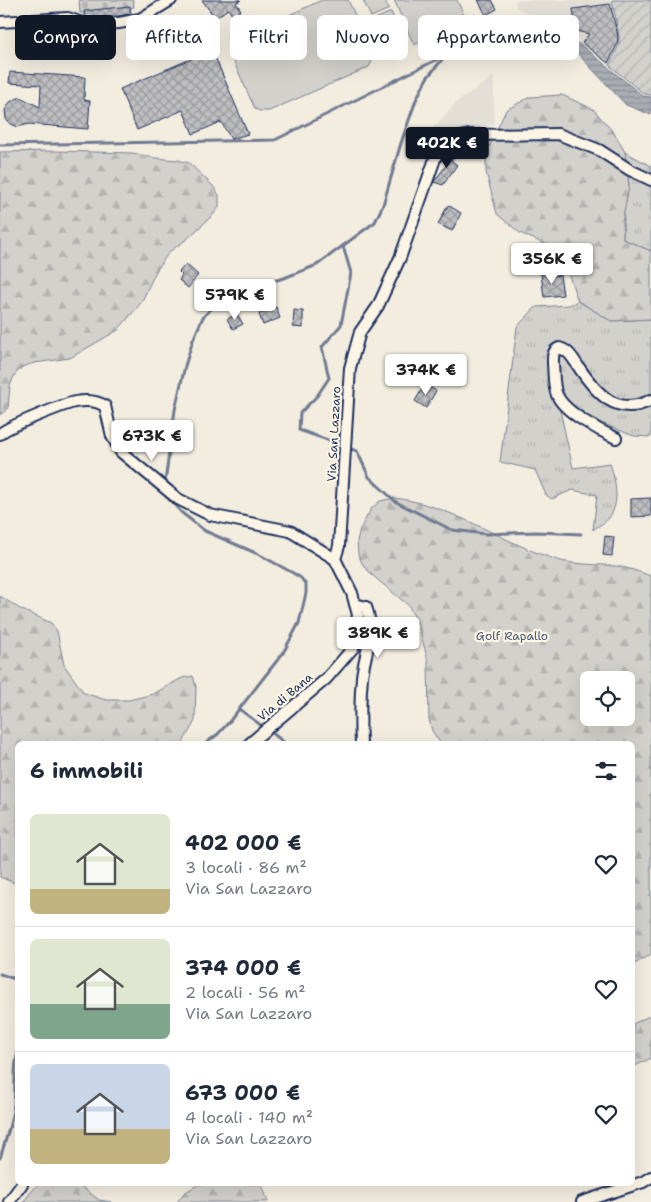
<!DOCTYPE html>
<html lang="it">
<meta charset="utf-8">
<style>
:root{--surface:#fff;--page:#f6f6f7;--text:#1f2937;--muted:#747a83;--line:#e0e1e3;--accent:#111827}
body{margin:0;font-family:"Shantell Sans",sans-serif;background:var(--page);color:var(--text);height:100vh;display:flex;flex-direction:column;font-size:19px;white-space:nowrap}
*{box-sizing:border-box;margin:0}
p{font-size:16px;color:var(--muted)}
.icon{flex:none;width:28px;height:28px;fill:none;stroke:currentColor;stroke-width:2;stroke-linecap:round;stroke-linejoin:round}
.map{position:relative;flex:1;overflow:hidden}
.panel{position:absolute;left:15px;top:741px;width:620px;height:445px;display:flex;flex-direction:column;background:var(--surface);border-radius:8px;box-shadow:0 5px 20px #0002}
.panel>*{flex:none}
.banner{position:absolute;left:15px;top:15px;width:621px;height:45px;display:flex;gap:10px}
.fabs{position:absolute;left:580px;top:671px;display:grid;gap:10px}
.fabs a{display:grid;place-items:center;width:55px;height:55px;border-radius:8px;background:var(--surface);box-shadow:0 5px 20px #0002;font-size:25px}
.price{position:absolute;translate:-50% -42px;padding:0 11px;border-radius:5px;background:#fff;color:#222;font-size:16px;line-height:32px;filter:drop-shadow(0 1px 2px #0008)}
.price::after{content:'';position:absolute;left:50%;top:30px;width:15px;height:11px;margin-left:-8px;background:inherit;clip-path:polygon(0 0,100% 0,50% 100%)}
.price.current{background:var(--accent);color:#fff}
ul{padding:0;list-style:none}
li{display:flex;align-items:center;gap:15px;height:125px;padding:0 15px}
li+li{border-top:1px solid var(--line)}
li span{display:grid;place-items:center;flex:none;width:140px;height:100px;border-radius:8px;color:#555}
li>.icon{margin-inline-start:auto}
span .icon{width:60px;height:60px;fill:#fffc;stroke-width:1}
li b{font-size:21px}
h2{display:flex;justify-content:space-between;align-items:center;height:60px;padding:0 15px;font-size:21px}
.tag{padding:0 18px;border-radius:8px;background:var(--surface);box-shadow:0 5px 20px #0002;font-size:18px;line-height:45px}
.tag.current{background:var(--accent);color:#fff}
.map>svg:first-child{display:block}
.built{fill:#e3dfd6}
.grass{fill:url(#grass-tufts);stroke:#778095}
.forest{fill:url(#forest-firs);stroke:#778095;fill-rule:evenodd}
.cemetery{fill:url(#cemetery-stones);stroke:#778095}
.garden{fill:url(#garden-furrows);stroke:#778095}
.pitch{fill:#d3d1cc;stroke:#778095}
.water{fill:url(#water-rules);stroke:#707a91}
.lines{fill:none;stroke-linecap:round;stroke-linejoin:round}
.stream{stroke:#707a91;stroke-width:3}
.building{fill:url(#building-cross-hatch);stroke:#1b2f5e}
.street-casing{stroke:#1b2f5e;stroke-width:14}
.street{stroke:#fcf5e5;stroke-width:10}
.labels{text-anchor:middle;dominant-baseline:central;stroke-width:4.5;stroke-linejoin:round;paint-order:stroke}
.street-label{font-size:12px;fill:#1b2f5e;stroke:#fcf5e5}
.park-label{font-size:12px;fill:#49587a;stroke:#fcf5e5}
</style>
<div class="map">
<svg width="651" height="1202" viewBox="0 0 651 1202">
<defs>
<pattern id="grass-tufts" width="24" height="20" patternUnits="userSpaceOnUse" patternTransform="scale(1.25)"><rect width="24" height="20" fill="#d3d1cc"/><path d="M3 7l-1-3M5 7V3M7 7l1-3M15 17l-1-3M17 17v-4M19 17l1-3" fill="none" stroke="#b5b4b2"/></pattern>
<pattern id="forest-firs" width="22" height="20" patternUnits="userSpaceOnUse" patternTransform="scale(1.25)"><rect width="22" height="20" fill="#d3d1cc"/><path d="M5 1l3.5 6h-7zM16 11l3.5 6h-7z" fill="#b5b4b2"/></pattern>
<pattern id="cemetery-stones" width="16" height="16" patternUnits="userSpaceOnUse" patternTransform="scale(1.25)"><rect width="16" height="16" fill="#d3d1cc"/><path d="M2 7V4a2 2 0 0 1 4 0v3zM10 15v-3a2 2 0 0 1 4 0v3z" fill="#b5b4b2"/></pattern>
<pattern id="garden-furrows" width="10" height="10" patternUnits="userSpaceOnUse" patternTransform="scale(1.25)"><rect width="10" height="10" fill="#d3d1cc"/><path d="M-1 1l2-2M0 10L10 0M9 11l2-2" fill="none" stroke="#b5b4b2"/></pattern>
<pattern id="water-rules" width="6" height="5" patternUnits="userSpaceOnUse" patternTransform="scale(1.25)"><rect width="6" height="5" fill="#a9acb3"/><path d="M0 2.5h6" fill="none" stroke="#898c95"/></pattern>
<pattern id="building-cross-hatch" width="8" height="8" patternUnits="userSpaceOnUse" patternTransform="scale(1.25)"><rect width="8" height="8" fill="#bebec0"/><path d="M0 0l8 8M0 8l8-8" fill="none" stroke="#9a9b9f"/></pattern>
</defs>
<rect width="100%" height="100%" fill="#f3ede0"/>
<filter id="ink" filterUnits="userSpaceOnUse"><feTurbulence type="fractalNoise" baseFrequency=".02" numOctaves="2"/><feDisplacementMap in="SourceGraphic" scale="10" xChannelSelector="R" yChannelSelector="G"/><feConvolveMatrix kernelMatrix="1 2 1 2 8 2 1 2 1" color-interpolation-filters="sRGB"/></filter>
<g filter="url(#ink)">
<g class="built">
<polygon points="515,0 612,0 619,37 619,45 609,65 579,42 579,39 552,17 544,21 534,17 516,7"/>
<polygon points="494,76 494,124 463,129 440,139 431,130 457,102"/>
</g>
<g class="grass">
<polygon points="625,152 651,166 651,251 623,239 623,217 629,186"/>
<path d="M578,301L611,321L651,319V437L634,436L559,406L573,468L610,463C615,480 621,502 609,518C605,523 597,526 593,530L597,495L572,490L552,499L546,495L535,470L500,462L517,327L536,307L569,305Z"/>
</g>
<g class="forest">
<polygon points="562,95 593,109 614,133 625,152 629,186 623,217 623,239 651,251 651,319 611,321 578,301 568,273 551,247 520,233 497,214 486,172 486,153 506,110 530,97"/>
<polygon points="54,151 133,153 155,158 178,160 189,163 213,186 219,195 219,207 213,215 187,239 169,252 156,271 141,303 118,330 70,358 34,363 22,367 14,376 10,386 8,408 0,415 0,152"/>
<path d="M394,498C452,504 505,545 561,561C579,565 597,564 614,566C627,567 639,572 651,576V954L633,965L632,744H441L432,731L429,719L428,661L419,627L409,606L372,575L363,565L358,554L357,541L360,529L371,509L380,501ZM589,680H626V718H589Z"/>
<polygon points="0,596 20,609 51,623 57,631 64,665 84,693 106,700 129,700 153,694 182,678 193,676 196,687 195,721 182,744 18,744 17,884 0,877"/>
<polygon points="651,1015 651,1058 633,1067 633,1024"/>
<polygon points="38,1184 78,1184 99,1200 111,1202 23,1202"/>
<polygon points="199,1184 262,1184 268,1202 177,1202 184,1193"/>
</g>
<polygon class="cemetery" points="79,0 133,0 134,7 130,8 131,15 86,20 85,13 80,13"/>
<polygon class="garden" points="612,0 651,0 651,95 644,94 609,65 619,45 619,37"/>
<g class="pitch">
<path d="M322,0H348L373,54L372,61L369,67L269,111H260L255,109L230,53C229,45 232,42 239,38Z"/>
<polygon points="363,0 385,0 389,9 371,17"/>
<polygon points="394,0 457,0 467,21 414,45"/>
<polygon points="391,12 406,43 387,52 373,20"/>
</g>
<polygon class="water" points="560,35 581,45 643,96 651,97 651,115 626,105"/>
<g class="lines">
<g class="stream">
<polyline points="0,145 275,140 442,57"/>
<polyline points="342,445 299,430 300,413 317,396 329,378 322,347 341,325 351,273 343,246"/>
<polyline points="348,448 357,451 369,477 396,502 452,530 486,534 536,532 581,534"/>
<polyline points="165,482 175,410 185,366 193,340 203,317 219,301 234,292 284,278 317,265 375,222 383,205 401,143 416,100 427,78 445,56 471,41 495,32 524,25 555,28 562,37"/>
<polyline points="165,495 182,513 205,531 258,554 293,573 301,578 306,585 306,593 299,623 283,653 229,722 218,734 205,744"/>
<polyline points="239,709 262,726"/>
<polyline points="271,732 286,744"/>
<polyline points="0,974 18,980"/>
<path d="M0,1158C6,1140 12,1122 14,1104C16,1086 13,1069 18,1052"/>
</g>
</g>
<g class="building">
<polygon points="202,0 241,0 236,3 241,10 233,16 228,9 215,18"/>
<polygon points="478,0 492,0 497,9 486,15"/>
<polygon points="610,4 618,36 617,45 608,63 582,43 589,34 576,31 573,9"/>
<polygon points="130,6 131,14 118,16 89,18 85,17 84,11"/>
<polygon points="212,50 248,134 231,139 221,122 193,134 183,110 137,130 120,89"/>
<polygon points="10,72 85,77 84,100 90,101 88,129 29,124 18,127 9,123 6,119 5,110 10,102 20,97 40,107 41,85 9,83"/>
<polygon points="451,149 457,155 451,160 457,165 443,185 434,182 450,160 445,156"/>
<polygon points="448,205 461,213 452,231 438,224"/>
<polygon points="186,264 198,275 188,288 179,280 182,275 179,272"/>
<polygon points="552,273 552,276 560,275 563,295 544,297 541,274"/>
<polygon points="276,307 280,318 263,325 259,314"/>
<polygon points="294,310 303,311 303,328 293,327"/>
<polygon points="237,314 243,324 233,329 227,319"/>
<polygon points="425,384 436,391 426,408 415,401"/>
<polygon points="651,498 651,516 631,517 631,499"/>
<polygon points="605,536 614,537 612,556 603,555"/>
</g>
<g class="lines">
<defs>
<g id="street">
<polyline points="0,22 68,18 88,25 119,23 140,19 171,0"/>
<path d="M0,434C6,427 65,404 75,402C86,400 96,400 105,406L112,436L121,452L178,499L210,515L290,531L335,559"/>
<path d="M616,438C600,431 564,412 557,395C553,386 554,374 553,364C553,357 552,351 559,348C569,350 573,359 578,366C596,393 617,418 651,400"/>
<polyline points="335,559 339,546 350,368 360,332 378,306 400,258 436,156 450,140 469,135 558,134 599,150 630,170 651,180"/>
<path d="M355,604L366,607C376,634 365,650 362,677C360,698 360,722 361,744"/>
<polyline points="249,744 326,679 353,648 358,615 352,593 335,559"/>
<polyline points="9,1202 22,1184"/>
<polyline points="582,1202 643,1182 651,1177"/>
</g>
</defs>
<use href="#street" class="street-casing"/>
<use href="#street" class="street"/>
</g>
</g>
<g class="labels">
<g class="street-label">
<text transform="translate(334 434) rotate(-87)">Via San Lazzaro</text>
<text transform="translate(285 697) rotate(-40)">Via di Bana</text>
</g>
<g class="park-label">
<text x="512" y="636">Golf Rapallo</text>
</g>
</g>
</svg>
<div class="fabs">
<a><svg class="icon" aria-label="locate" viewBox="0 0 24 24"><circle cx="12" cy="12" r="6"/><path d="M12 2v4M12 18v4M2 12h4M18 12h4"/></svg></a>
</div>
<b class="price current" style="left:447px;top:169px">402K €</b>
<b class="price" style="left:552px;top:285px">356K €</b>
<b class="price" style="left:235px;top:321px">579K €</b>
<b class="price" style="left:426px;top:396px">374K €</b>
<b class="price" style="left:152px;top:462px">673K €</b>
<b class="price" style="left:378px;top:659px">389K €</b>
<div class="banner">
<a class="tag current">Compra</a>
<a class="tag">Affitta</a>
<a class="tag">Filtri</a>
<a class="tag">Nuovo</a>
<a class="tag">Appartamento</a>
</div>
<section class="panel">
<h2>6 immobili<svg class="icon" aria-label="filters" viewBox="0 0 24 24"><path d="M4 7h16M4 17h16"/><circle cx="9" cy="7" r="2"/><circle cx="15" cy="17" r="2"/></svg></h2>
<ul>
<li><span style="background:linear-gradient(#dfe7d0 75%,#c2b280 0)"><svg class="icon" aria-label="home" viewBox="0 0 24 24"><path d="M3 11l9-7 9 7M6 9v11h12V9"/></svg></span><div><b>402 000 €</b><p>3 locali · 86 m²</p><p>Via San Lazzaro</p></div><svg class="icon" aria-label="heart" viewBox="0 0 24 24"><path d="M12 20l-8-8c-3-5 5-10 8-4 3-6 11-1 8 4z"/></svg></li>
<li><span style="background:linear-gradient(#dfe7d0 65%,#7fa58c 0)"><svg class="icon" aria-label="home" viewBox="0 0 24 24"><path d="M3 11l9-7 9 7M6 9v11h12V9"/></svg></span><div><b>374 000 €</b><p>2 locali · 56 m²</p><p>Via San Lazzaro</p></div><svg class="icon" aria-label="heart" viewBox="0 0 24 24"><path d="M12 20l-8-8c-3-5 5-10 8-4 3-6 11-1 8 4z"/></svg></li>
<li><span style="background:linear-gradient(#c9d6e8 65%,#c2b280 0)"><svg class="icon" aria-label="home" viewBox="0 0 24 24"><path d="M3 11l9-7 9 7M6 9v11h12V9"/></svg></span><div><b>673 000 €</b><p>4 locali · 140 m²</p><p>Via San Lazzaro</p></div><svg class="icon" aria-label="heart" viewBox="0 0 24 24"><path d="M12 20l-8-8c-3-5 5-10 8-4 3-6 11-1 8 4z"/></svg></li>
</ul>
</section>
</div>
